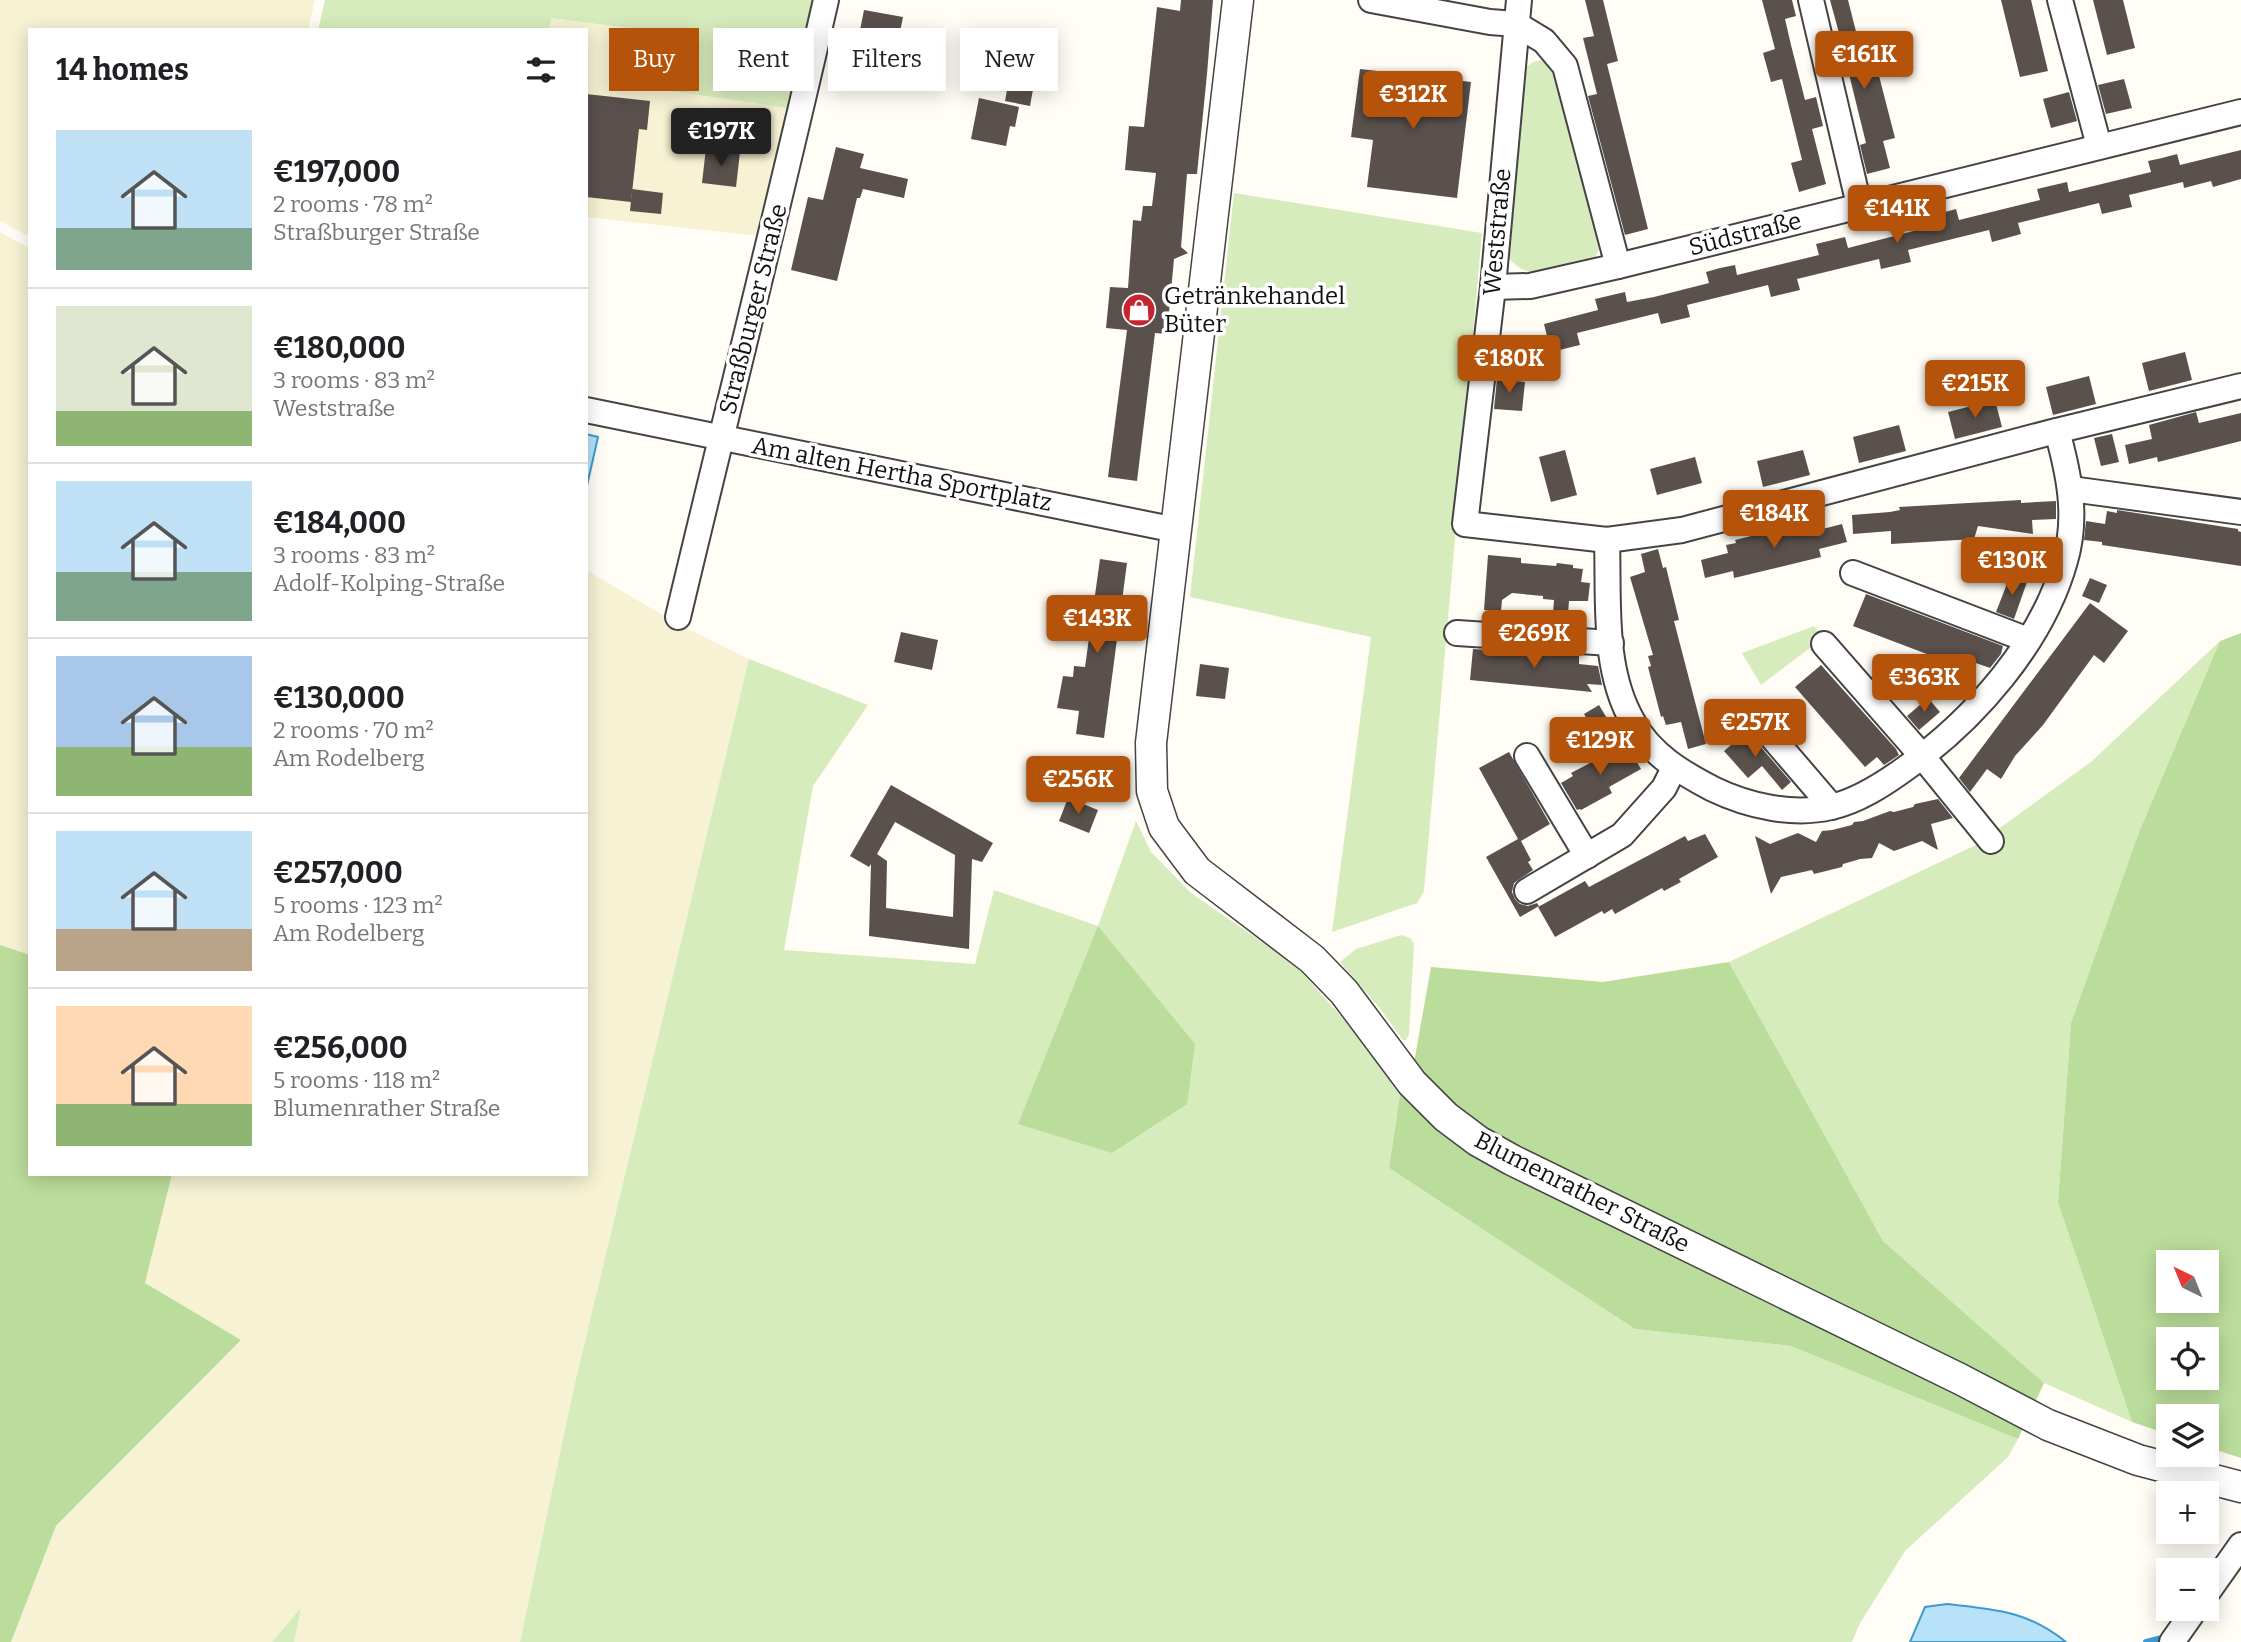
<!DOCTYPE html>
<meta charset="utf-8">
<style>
:root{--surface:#fff;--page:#f6f6f6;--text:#202124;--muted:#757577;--line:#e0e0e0;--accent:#b45309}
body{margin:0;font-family:Bitter,serif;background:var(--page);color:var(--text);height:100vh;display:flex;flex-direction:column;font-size:26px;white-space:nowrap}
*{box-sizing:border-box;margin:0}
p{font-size:23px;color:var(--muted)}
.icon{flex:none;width:38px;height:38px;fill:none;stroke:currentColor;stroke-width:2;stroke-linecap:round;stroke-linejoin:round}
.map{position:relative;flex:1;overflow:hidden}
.panel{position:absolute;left:28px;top:28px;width:560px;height:1148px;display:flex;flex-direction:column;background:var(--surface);border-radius:0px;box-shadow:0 4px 18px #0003}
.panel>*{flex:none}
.guide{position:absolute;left:609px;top:28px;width:665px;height:63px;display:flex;gap:14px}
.needle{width:46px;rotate:317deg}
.controls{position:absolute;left:2156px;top:1250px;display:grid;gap:14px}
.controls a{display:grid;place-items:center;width:63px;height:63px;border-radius:0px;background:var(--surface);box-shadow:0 4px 18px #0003;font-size:35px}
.price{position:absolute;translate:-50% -60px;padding:0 16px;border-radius:7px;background:var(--accent);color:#fff;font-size:23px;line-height:46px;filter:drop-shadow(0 2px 4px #0008)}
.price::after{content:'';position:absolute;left:50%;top:42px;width:21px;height:16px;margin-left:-10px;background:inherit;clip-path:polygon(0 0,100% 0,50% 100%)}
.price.on{background:#222;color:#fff}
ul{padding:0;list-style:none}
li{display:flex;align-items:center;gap:21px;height:175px;padding:0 28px}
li+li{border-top:2px solid var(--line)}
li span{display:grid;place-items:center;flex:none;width:196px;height:140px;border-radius:0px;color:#555}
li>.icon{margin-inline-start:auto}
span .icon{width:84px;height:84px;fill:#fffc;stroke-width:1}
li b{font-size:30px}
h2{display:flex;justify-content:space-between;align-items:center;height:84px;padding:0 28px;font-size:30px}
.tag{padding:0 24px;border-radius:0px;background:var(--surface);box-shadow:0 4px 18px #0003;font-size:24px;line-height:63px}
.tag.on{background:var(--accent);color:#fff}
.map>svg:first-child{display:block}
.farmland{fill:#f6f2d3}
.green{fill:#d7ecbc}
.forest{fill:#bbdd9b;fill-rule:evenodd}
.water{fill:#b8e2f8;stroke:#3d9bd1;stroke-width:2}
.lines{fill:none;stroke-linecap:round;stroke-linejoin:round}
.stream{stroke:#3d9bd1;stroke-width:6}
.building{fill:#5a514d;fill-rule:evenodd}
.minor-casing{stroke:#444;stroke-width:28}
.tertiary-casing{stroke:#444;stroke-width:33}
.minor{stroke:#fff;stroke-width:24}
.tertiary{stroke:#fff;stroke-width:30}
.labels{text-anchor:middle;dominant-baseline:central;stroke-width:7;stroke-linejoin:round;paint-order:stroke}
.street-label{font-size:24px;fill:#111;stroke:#fff}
.poi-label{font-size:24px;fill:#111;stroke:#fff;text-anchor:start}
</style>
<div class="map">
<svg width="2241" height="1642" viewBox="0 0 2241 1642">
<rect width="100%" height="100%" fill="#fffdf5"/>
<g class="farmland">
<polygon points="0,0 315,0 308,30 30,30 30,237 0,221"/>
<polygon points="550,18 653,31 794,109 768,237 586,217 586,30 549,30"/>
<polygon points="0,232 30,249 30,955 0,945"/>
<polygon points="586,570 678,624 749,659 574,1387 520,1642 294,1642 300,1610 272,1642 11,1642 56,1527 241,1340 145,1283 172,1174 586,1174"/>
</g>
<g class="green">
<polygon points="325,0 819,0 794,109 646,87 652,31 551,18 549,30 318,30"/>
<path d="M1542,60L1552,63L1559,71L1599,249L1595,258C1578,262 1544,275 1527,271C1519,269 1514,263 1508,258L1524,69L1533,62Z"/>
<polygon points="1234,193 1482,233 1424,891 1417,903 1332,932 1371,637 1190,597"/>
<polygon points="1814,626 1823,638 1761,685 1742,653"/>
<polygon points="2220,641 2139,832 2071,1023 2058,1202 2132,1422 2044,1383 1883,1241 1729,962 1978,844 2092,761"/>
<polygon points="749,659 868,705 813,786 784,950 975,964 994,890 1098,926 1136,821 1151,852 1191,893 1294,964 1350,1026 1400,1095 1389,1168 1635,1329 1791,1346 2018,1439 2008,1457 1905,1551 1859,1625 1852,1642 520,1642 574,1387"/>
<polygon points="1401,935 1410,938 1414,944 1409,1034 1406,1040 1403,1040 1378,1006 1340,962 1356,949"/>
<polygon points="301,1608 294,1642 272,1642"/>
</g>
<g class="forest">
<path d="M2241,633V1458L2207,1447V1416H2168V1434L2132,1422L2058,1202L2071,1023L2139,832L2220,641ZM2168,1262H2207V1300H2168ZM2168,1339H2207V1377H2168Z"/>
<polygon points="1098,926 1195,1044 1187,1104 1112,1153 1018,1124"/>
<polygon points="0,945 30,955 30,1174 172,1174 145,1283 241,1340 56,1526 11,1642 0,1642"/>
<polygon points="1729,962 1883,1241 2044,1383 2018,1439 1791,1346 1635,1329 1389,1168 1400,1095 1415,1057 1431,967 1603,982"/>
</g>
<g class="water">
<polygon points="586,434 598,437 586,490"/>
<path d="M1947,1604C1996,1610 2026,1610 2066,1642H1910L1925,1607Z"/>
</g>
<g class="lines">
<polyline class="stream" points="2146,1642 2166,1637"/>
</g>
<g class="building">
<polygon points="1181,0 1213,0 1207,74 1197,174 1187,174 1181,247 1188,253 1174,259 1167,334 1155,333 1137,481 1108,477 1127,330 1106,328 1110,287 1128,288 1133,220 1141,221 1143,206 1152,206 1156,173 1125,170 1129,126 1144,127 1157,7 1180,11"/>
<polygon points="1585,0 1603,0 1618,61 1607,64 1648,229 1625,235 1588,96 1597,94 1583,38 1594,36"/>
<polygon points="1762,0 1792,0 1796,16 1785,19 1791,45 1805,100 1816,97 1823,126 1812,129 1826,184 1799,192 1791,163 1802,160 1782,79 1771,82 1763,53 1775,49"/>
<polygon points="1830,0 1848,0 1866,71 1877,68 1895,138 1883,141 1890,168 1867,174 1860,145 1866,143 1846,62 1841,64 1834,34 1839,33"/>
<polygon points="2001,0 2031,0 2048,71 2020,77"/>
<polygon points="2093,0 2123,0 2135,48 2107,55"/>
<polygon points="864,10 903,17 897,47 869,41 871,32 860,30"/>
<polygon points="1360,69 1471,82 1457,198 1367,187 1373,140 1351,137"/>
<polygon points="1009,79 1034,84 1030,106 1005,101"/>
<polygon points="2124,79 2132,108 2106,114 2098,85"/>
<polygon points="2069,92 2077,121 2051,128 2043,99"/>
<polygon points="586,94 650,101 647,130 639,129 631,202 586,197"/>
<polygon points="979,98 1019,107 1015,127 1010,126 1006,146 971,139"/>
<polygon points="689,119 711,122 708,144 686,142"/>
<polygon points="836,147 864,154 860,168 908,179 904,198 863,189 860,198 857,198 837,281 791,270 808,197 823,200"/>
<polygon points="706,148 740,152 736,187 702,183"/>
<polygon points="2241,150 2241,179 2213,187 2211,181 2184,188 2183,182 2129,195 2132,207 2102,214 2099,203 2018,223 2021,234 1992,242 1989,230 1908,250 1911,262 1881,269 1879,259 1797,279 1800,290 1771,297 1768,285 1687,305 1690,317 1661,324 1658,313 1577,333 1580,345 1551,352 1544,324 1598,310 1595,299 1625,292 1627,302 1654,297 1709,283 1706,272 1720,268 1735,265 1737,275 1819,255 1816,244 1845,237 1848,248 1929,227 1927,217 1956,209 1959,220 2040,200 2037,189 2067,182 2069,192 2151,172 2148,161 2162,158 2177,154 2180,165"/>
<polygon points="632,189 663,193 661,214 630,211"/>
<polygon points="2185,352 2192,380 2149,391 2142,363"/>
<polygon points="2089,376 2096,404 2053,415 2046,387"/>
<polygon points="1497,379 1525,382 1522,411 1494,409"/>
<polygon points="1995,400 2002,427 1955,439 1948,412"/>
<polygon points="2196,412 2199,423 2241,413 2241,441 2158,462 2157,457 2129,464 2125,445 2152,439 2149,425"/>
<polygon points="1899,425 1906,451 1859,463 1853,437"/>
<polygon points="2112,434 2119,462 2101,466 2094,438"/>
<polygon points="1565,450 1577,495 1551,502 1539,457"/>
<polygon points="1803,450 1810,475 1763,487 1757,461"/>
<polygon points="1695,457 1702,483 1657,495 1650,469"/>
<polygon points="2021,500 2021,503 2056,501 2056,519 2032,520 2033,534 1978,526 1974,539 1891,544 1891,531 1853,534 1852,515 1890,512 1900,510 1899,507"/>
<polygon points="2117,510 2238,529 2238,531 2241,532 2241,566 2102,545 2102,542 2084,540 2086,521 2105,524 2107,511 2117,513"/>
<polygon points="1812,521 1815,531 1842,524 1847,542 1819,549 1821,557 1734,578 1733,571 1705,578 1701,560 1728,553 1726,545 1736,543 1735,540"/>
<polygon points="1658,549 1663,568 1666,567 1679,620 1674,621 1706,744 1688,749 1681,722 1666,725 1663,716 1661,717 1648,667 1651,666 1648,656 1653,655 1630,577 1645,572 1641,554"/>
<polygon points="1488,555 1521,558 1521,563 1556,566 1557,563 1573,565 1573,568 1583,569 1581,582 1590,583 1588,601 1569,601 1568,614 1553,613 1554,600 1543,599 1543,596 1512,593 1502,600 1501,611 1484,610"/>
<polygon points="1100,559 1127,563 1104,738 1076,734 1079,711 1057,708 1063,676 1073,677 1074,666 1085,667"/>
<polygon points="2010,576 2027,582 2014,619 1996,612"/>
<polygon points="2090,578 2107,585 2099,603 2082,596"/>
<polygon points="1866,594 2003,646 2001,654 1990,668 1973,662 1969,670 1853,626"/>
<polygon points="2090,603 2128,631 2104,663 2094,655 2043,725 2015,756 2001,779 1987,769 1970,792 1959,778"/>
<polygon points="901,632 938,640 932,670 894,662"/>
<polygon points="1473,649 1579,656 1579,664 1598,666 1602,685 1587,684 1592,692 1470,680"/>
<polygon points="1200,664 1229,668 1225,699 1196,696"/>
<polygon points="1821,665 1896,749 1899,755 1884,765 1877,757 1865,767 1795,687"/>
<polygon points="1928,698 1940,712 1919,730 1907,716"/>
<polygon points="1599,705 1608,720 1593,729 1584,714"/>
<polygon points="1750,729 1756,736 1760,746 1791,782 1782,790 1762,766 1748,778 1724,751"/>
<polygon points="1626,744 1641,769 1609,787 1612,793 1581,810 1580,809 1577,810 1561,783 1573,776 1571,773"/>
<polygon points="1509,752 1550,824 1521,841 1531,860 1528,862 1533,870 1514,883 1512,892 1515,899 1520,904 1528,906 1537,903 1539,906 1520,917 1486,857 1518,839 1479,768"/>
<path d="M891,785L993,843L982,862L972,859L969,949L869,936L871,864L869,867L850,856ZM895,822L955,855L953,917L886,908L887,861L877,854Z"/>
<polygon points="1068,798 1098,810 1089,833 1059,821"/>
<polygon points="1938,799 1953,818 1931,824 1938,850 1922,841 1894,851 1879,843 1872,858 1860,859 1843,864 1842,867 1814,874 1812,870 1781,877 1771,894 1755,836 1770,844 1798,833 1816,842 1822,831 1832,830 1852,825 1854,822 1863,821 1890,811 1894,812 1913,807 1915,804"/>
<polygon points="1705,834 1718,857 1679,879 1681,882 1664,891 1662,888 1615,914 1612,909 1604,914 1602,911 1555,937 1538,907 1585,881 1589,887 1685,836 1688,841"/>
</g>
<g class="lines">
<defs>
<g id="minor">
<polyline points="1371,0 1490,22 1516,24 1544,41 1565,66 1618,266"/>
<polyline points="1519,0 1493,287 1465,524 1607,540 1682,530 2052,432 2241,386"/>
<polyline points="1811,0 1859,205"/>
<polyline points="2060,0 2099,146"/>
<polyline points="1493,287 1530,286 1618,266 2241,112"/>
<polyline points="586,410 1176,530"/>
<polyline points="2071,489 2241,512"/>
<path d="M1607,540C1609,600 1602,669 1633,722C1650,754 1682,773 1713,789C1748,806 1793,816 1831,807C1858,801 1884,784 1906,768C1974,720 2042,643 2065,561C2078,517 2069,474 2057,431"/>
<polyline points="1853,573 2028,640"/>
<path d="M678,617C727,411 779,206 826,0"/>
<polyline points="1457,633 1611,643"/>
<polyline points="1824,644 1922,756 1991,841"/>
<polyline points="1771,736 1832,807"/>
<polyline points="1587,749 1633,723"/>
<polyline points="1527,756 1587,856"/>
<polyline points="1527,891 1622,835 1664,788 1674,768"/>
<polyline points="2207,1593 2241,1545"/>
<polyline points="2172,1642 2196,1608"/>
</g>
<polyline id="tertiary" points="1238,0 1151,743 1152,791 1164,827 1197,871 1312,959 1344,992 1412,1083 1446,1117 1478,1141 1512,1160 1960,1379 2048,1425 2138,1460 2241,1487"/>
</defs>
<use href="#minor" class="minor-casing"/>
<use href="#tertiary" class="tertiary-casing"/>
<use href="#minor" class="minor"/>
<use href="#tertiary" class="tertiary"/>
</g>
<defs>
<symbol id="shop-disc" viewBox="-11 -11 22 22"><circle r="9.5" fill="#c62431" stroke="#fff"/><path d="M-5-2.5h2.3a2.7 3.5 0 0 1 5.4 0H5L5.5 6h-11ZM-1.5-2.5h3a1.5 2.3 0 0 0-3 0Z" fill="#fff"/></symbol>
</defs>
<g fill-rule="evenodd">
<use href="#shop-disc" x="1120" y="291" width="38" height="38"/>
</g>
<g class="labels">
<g class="street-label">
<text transform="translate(1497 232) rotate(-85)">Weststraße</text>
<text transform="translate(1745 234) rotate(-14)">Südstraße</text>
<text transform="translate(753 309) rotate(-76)">Straßburger Straße</text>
<text transform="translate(902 474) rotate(11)">Am alten Hertha Sportplatz</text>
<text transform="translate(1582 1192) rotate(27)">Blumenrather Straße</text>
</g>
<g class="poi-label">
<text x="1164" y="296">Getränkehandel<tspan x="1164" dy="28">Büter</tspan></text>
</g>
</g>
</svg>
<div class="controls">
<a><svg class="needle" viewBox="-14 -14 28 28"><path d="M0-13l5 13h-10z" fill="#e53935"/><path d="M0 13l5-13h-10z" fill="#757577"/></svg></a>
<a><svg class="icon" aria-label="locate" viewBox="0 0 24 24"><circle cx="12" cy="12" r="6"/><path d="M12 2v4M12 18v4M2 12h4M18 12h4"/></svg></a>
<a><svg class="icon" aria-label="layers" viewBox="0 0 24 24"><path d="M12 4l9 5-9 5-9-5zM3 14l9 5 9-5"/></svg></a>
<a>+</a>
<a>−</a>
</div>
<b class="price" style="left:1864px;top:91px">€161K</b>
<b class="price" style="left:1413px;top:131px">€312K</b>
<b class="price on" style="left:721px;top:168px">€197K</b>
<b class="price" style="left:1897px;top:245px">€141K</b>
<b class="price" style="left:1509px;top:395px">€180K</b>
<b class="price" style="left:1975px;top:420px">€215K</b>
<b class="price" style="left:1774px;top:550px">€184K</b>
<b class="price" style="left:2012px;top:597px">€130K</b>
<b class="price" style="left:1097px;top:655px">€143K</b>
<b class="price" style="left:1534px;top:670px">€269K</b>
<b class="price" style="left:1924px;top:714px">€363K</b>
<b class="price" style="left:1755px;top:759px">€257K</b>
<b class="price" style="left:1600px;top:777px">€129K</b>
<b class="price" style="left:1078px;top:816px">€256K</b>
<div class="guide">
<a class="tag on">Buy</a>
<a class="tag">Rent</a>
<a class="tag">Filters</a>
<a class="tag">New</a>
</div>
<section class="panel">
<h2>14 homes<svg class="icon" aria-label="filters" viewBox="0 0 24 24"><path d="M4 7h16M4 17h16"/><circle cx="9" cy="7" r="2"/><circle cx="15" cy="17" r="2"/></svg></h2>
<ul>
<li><span style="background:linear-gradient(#bfe0f5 70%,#7fa58c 0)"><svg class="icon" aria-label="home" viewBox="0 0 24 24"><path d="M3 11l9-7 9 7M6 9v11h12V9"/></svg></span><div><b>€197,000</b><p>2 rooms · 78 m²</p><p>Straßburger Straße</p></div></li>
<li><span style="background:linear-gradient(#dfe7d0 75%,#8fb573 0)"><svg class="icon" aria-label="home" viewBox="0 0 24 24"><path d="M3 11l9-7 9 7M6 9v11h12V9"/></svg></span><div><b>€180,000</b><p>3 rooms · 83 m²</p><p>Weststraße</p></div></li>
<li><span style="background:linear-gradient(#bfe0f5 65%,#7fa58c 0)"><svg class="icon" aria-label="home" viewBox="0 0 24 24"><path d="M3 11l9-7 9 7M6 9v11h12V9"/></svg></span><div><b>€184,000</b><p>3 rooms · 83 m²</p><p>Adolf-Kolping-Straße</p></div></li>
<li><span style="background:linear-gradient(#a9c7e8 65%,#8fb573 0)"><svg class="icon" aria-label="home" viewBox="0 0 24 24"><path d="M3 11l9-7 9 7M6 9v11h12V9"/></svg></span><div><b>€130,000</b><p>2 rooms · 70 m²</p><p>Am Rodelberg</p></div></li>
<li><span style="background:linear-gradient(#bfe0f5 70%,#b9a48a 0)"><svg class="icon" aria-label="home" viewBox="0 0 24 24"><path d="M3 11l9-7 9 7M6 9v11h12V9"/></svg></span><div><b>€257,000</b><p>5 rooms · 123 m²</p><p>Am Rodelberg</p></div></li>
<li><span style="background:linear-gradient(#ffd9b3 70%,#8fb573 0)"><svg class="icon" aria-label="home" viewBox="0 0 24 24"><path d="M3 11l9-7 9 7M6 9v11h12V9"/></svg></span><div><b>€256,000</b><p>5 rooms · 118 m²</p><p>Blumenrather Straße</p></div></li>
</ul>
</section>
</div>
